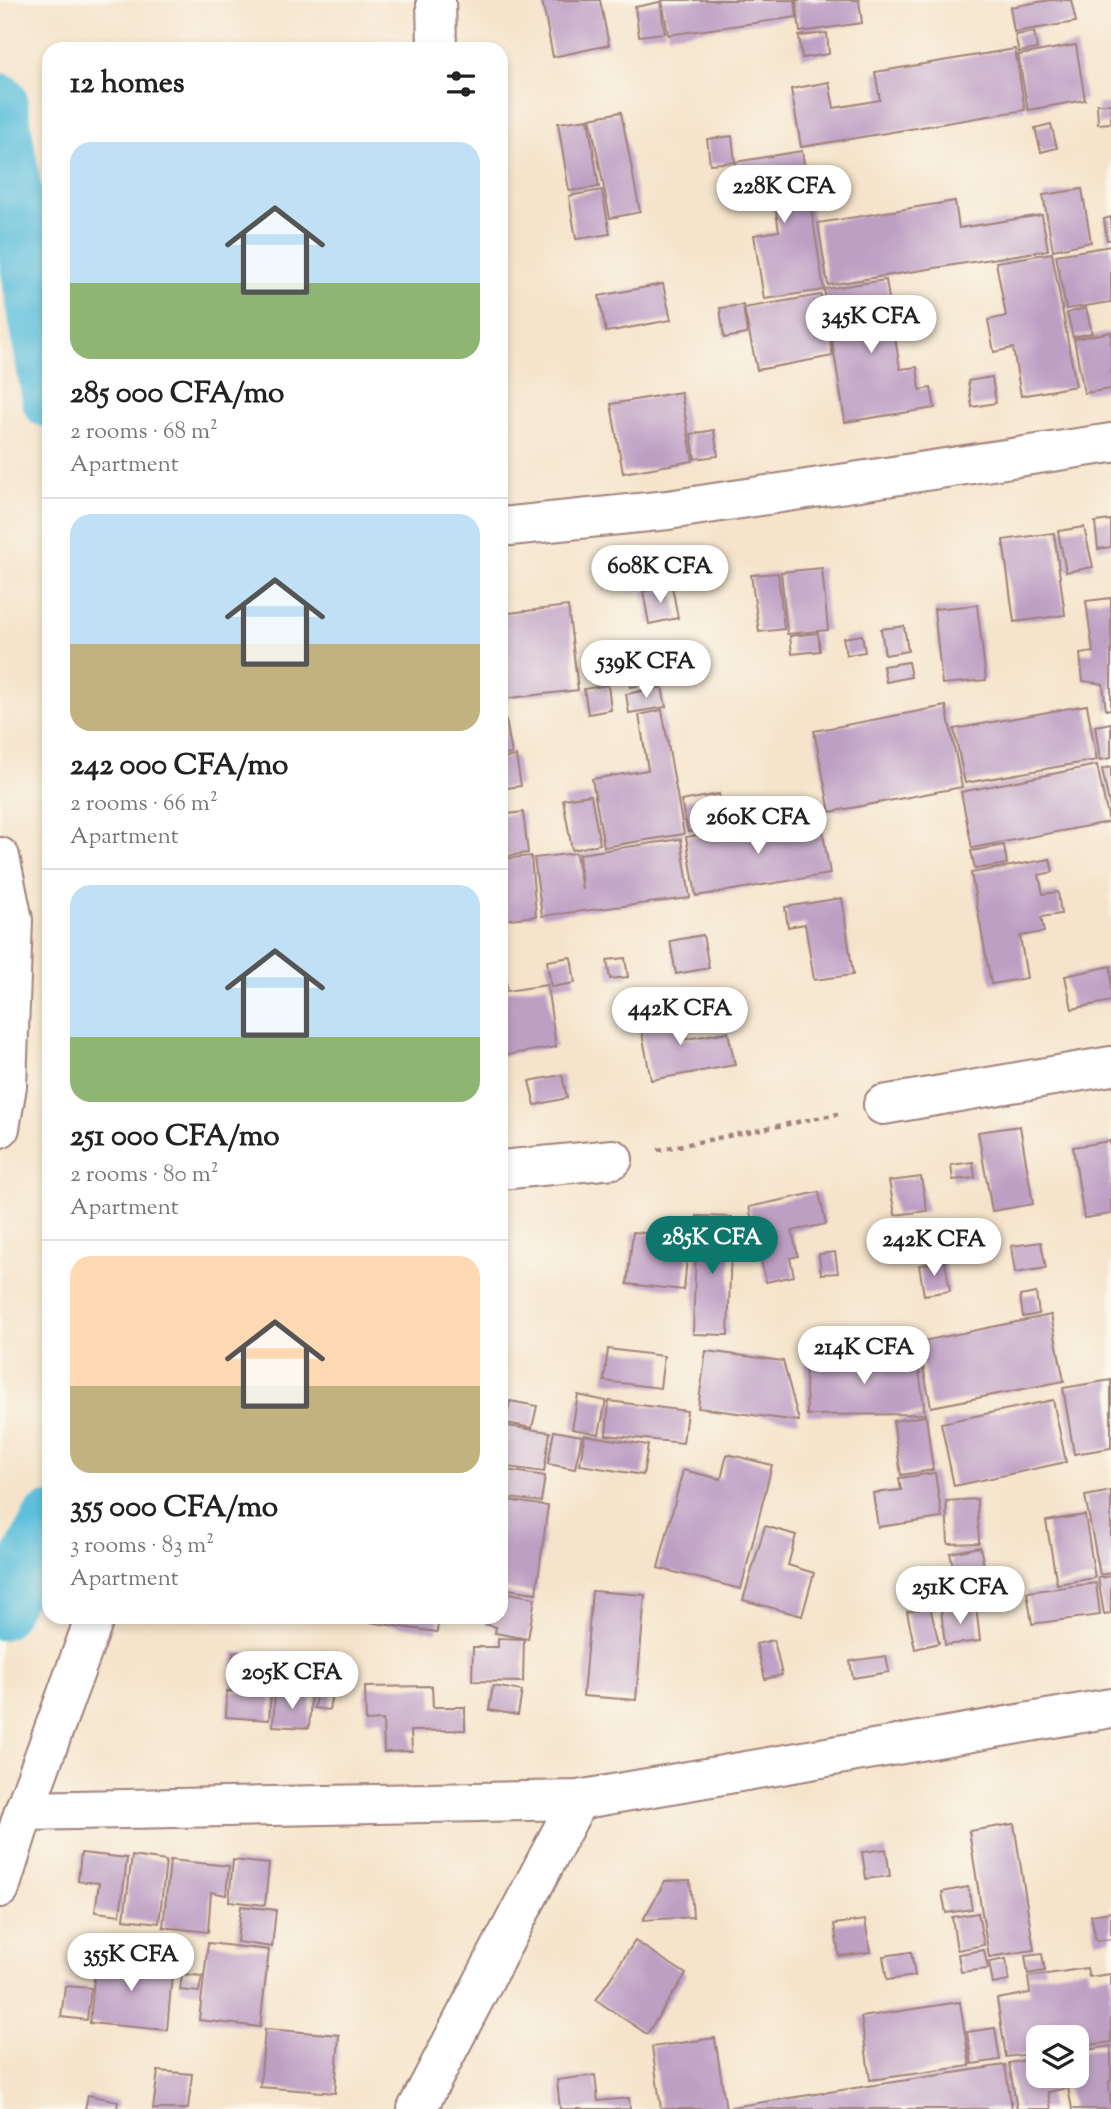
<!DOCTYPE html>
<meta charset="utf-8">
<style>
:root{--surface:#fff;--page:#f2f2f2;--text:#222;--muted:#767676;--line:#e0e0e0;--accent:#0f766e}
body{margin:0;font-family:"Sorts Mill Goudy",serif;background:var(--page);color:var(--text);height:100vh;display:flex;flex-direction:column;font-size:26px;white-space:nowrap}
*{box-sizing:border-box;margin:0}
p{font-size:23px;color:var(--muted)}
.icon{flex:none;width:38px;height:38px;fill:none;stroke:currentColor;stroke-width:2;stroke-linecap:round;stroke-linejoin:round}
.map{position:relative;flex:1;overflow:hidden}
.details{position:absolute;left:42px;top:42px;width:466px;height:1582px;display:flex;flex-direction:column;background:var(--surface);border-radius:21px;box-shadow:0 4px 10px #0003}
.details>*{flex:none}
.tools{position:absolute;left:1026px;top:2025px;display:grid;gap:14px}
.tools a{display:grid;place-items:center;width:63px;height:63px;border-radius:14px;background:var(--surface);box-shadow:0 4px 10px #0003;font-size:35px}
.price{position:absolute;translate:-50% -60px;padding:0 16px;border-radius:24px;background:#fff;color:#222;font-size:23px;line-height:46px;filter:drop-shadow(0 2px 4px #0008)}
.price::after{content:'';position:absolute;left:50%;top:42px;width:21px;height:16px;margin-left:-10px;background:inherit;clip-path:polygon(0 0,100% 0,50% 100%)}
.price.current{background:var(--accent);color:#fff}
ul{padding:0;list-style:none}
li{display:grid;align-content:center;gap:14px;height:371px;padding:0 28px}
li+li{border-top:2px solid var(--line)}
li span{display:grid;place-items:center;height:217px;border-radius:21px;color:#555}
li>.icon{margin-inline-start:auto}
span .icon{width:126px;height:126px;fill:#fffc;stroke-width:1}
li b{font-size:30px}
h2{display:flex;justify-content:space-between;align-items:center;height:84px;padding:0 28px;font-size:30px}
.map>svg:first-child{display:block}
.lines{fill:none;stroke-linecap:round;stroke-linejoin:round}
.canal{stroke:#5ec0dc;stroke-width:54}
.building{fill:#bd9fc4}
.minor-casing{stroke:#a0827b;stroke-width:42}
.path{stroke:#a0827b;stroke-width:4.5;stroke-dasharray:5 5;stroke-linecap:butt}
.minor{stroke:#fff;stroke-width:38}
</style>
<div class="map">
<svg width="1111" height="2109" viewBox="0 0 1111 2109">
<rect width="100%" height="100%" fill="#fbf7ec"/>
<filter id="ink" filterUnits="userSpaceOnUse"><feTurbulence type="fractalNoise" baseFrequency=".0143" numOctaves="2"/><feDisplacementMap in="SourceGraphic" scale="14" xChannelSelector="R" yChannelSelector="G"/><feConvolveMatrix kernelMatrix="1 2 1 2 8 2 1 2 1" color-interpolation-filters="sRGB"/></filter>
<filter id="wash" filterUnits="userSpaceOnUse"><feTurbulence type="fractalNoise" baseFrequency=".00686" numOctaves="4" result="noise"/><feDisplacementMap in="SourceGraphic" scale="28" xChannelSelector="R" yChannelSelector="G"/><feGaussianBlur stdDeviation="1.57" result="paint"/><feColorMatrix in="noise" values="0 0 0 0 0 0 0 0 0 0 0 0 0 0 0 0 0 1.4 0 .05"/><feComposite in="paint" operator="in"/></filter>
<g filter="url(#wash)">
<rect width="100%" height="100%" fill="#f5e4cb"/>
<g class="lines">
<g class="canal">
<polyline points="0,100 49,401"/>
<polyline points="0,1613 49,1520"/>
</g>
</g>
<g id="blocks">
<g class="building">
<polygon points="542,0 600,0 609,45 553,57"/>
<polygon points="662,0 795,0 797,17 668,35"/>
<polygon points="796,0 859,0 862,23 800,32"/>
<polygon points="1050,0 1071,0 1076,22 1014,32 1010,7"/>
<polygon points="660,2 665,33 639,36 635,7"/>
<polygon points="1034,32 1037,49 1019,52 1015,35"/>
<polygon points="827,33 829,54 802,58 799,36"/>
<polygon points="1076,45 1085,100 1028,110 1018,55"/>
<polygon points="1015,49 1025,110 801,147 791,89 829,82 834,108 880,100 875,72"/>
<polygon points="1097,104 1111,104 1111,123 1098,124"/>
<polygon points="621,112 640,212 610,218 590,118"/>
<polygon points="588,119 599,187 569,191 558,123"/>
<polygon points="1051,124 1057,148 1041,152 1035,128"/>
<polygon points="732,136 735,162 710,164 707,139"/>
<polygon points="802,151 824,290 764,299 754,235 779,231 774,198 741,202 735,162"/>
<polygon points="1082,189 1091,242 1053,250 1043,195"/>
<polygon points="602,190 610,234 576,239 569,196"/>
<polygon points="955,201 959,228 1042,215 1048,250 828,285 818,223"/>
<polygon points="1111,217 1111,240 1107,240 1104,219"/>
<polygon points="1111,246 1111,302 1066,309 1056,255"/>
<polygon points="1052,253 1076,386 1021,396 1013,348 994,352 988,320 1006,316 996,262"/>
<polygon points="886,280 900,369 917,367 920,390 931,388 935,408 845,422 824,289"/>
<polygon points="663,284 671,320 606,332 599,296"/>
<polygon points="821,295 833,356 757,370 744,308"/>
<polygon points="743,305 747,334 724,338 720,308"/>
<polygon points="1086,308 1092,333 1073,337 1067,313"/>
<polygon points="1111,332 1111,389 1084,393 1074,339"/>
<polygon points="992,377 996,403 972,407 968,381"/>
<polygon points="681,392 693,461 623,473 611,404"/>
<polygon points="714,430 718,456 695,459 691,434"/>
<polygon points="1111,520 1111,547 1098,549 1095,522"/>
<polygon points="1084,527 1093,567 1066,572 1058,531"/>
<polygon points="1054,533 1065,615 1014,622 1003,540"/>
<polygon points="822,568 828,630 787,634 781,572"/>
<polygon points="778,573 784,629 759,632 751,575"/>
<polygon points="672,586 678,618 649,624 643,591"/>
<polygon points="1111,598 1111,709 1106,710 1103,684 1083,681 1080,654 1093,652 1086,601"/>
<polygon points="977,605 986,680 942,684 934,609"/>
<polygon points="568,606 578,690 502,699 500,614"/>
<polygon points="904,626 908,651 885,655 881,629"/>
<polygon points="818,633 820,651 792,654 790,636"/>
<polygon points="862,635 865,652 847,655 843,638"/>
<polygon points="657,657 661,683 630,687 627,661"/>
<polygon points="908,662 911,677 886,682 883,666"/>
<polygon points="608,685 611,710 588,714 584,689"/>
<polygon points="662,687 666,707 629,713 626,694"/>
<polygon points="1087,705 1097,760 965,783 954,729"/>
<polygon points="946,706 962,787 830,812 814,731"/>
<polygon points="662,710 684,834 604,847 592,779 648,770 639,715"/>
<polygon points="506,720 512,754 500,756 500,721"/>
<polygon points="1111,723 1111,758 1100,760 1095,726"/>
<polygon points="516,756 521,786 500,789 500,759"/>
<polygon points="1097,765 1109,822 972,848 961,792"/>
<polygon points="1111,767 1111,808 1110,808 1102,769"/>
<polygon points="719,794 724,826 688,832 681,801"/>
<polygon points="591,795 600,844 572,850 563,799"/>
<polygon points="523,812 528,853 500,857 500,815"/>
<polygon points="820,816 830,874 696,896 686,837"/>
<polygon points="681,839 690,898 542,916 534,858 576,853 582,890 579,854"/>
<polygon points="1004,845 1007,864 975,869 971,851"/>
<polygon points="531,856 536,916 500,920 500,859"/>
<polygon points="1050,859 1053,872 1039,875 1043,894 1058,892 1061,914 1041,917 1044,932 1020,936 1027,978 991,984 971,873"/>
<polygon points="842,898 853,975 814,980 805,924 788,927 785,907"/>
<polygon points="703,935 709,968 676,974 670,941"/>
<polygon points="571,957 575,983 551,987 547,961"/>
<polygon points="625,958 628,977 610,979 607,960"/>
<polygon points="500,963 503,963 507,988 500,989"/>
<polygon points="1111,966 1111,1001 1072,1009 1065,976"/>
<polygon points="547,985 556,1047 500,1056 500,992"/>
<polygon points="674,1006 680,1040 728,1032 735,1065 651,1080 638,1012"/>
<polygon points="562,1075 567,1098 535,1105 529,1081"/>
<polygon points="1020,1126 1033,1204 992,1211 978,1132"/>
<polygon points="1110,1141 1111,1214 1084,1218 1073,1147"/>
<polygon points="973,1162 975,1178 953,1180 951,1165"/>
<polygon points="921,1177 927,1211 895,1215 889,1181"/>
<polygon points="819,1192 826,1224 792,1231 798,1256 790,1258 794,1276 766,1282 749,1207"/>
<polygon points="697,1216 732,1217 728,1335 693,1334"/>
<polygon points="633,1232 689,1237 684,1290 627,1284"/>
<polygon points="1041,1242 1046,1268 1015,1273 1011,1246"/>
<polygon points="835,1252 838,1273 821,1274 819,1254"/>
<polygon points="945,1262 950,1291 924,1295 919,1265"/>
<polygon points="1036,1293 1039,1314 1023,1317 1020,1296"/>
<polygon points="1051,1315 1064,1381 931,1407 918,1342"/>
<polygon points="608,1349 664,1356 660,1388 604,1381"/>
<polygon points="706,1351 783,1361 799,1421 698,1408"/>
<polygon points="917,1356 925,1414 807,1415 805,1359"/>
<polygon points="1111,1380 1111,1448 1074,1454 1063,1388"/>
<polygon points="578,1395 606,1401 599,1434 572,1429"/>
<polygon points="1053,1400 1066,1462 954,1486 941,1423"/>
<polygon points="510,1401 537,1406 532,1428 506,1423"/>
<polygon points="609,1401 687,1411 683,1443 606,1435"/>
<polygon points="926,1416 933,1470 901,1475 893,1421"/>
<polygon points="500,1425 550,1432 544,1472 500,1466"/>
<polygon points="554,1431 582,1436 575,1469 548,1464"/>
<polygon points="584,1435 648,1445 643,1475 580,1465"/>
<polygon points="727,1454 772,1465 741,1589 658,1568 683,1470 721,1479"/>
<polygon points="506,1470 545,1476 541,1502 502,1497"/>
<polygon points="935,1473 942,1518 878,1527 873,1493 901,1490 899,1478"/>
<polygon points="1111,1491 1111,1573 1100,1575 1085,1496"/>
<polygon points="500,1499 548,1506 536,1593 500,1588"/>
<polygon points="977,1499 979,1543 948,1544 946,1501"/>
<polygon points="1085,1515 1095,1578 1057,1584 1046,1521"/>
<polygon points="765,1526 796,1535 788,1565 814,1573 802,1616 743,1600"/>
<polygon points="980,1547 985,1570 955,1576 950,1553"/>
<polygon points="992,1575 995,1596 956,1602 953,1581"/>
<polygon points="1111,1576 1111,1613 1104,1614 1098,1578"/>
<polygon points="1096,1583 1100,1615 1032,1624 1027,1592"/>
<polygon points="500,1591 535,1598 528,1639 495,1633 496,1627 485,1624 487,1617 500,1617"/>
<polygon points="592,1591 645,1595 636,1700 583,1696"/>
<polygon points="976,1606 980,1641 945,1645 941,1610"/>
<polygon points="930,1607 939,1643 915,1649 907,1612"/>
<polygon points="355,1617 439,1617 437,1632 355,1620"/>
<polygon points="498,1638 524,1639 523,1682 472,1681 473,1647 498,1647"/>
<polygon points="774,1640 782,1675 765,1679 756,1644"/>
<polygon points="233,1652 273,1655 271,1691 231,1688"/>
<polygon points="886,1656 889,1672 853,1678 850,1661"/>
<polygon points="277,1664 315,1666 313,1691 275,1690"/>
<polygon points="432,1686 433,1707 465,1707 465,1730 411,1731 412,1751 384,1752 383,1720 366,1721 365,1687"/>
<polygon points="493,1686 522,1691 518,1715 489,1710"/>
<polygon points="317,1690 332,1693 329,1710 314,1708"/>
<polygon points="227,1691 271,1693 269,1720 226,1717"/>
<polygon points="275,1693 311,1695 309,1728 273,1726"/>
<polygon points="1014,1824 1034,1950 989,1957 969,1831"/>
<polygon points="886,1849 890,1876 866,1879 862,1852"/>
<polygon points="81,1853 127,1858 120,1915 95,1912 99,1883 78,1881"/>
<polygon points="132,1856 166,1861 159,1923 124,1919"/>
<polygon points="170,1860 229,1866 226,1895 211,1892 208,1932 163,1927"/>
<polygon points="233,1860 269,1864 265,1905 229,1901"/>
<polygon points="690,1880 693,1917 643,1920 665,1881"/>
<polygon points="968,1887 972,1909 946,1913 942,1892"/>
<polygon points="241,1906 276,1910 272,1947 237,1942"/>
<polygon points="1111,1912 1111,1939 1096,1941 1091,1915"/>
<polygon points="978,1913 984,1945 957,1950 952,1917"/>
<polygon points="865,1920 870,1952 839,1956 834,1924"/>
<polygon points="635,1941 686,1974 647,2034 596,2000"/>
<polygon points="208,1943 269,1950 260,2027 199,2020"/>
<polygon points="984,1950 988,1969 961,1972 958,1954"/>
<polygon points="911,1952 915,1976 887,1980 883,1956"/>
<polygon points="1042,1954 1045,1971 1028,1974 1025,1956"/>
<polygon points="96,1956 173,1964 167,2030 90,2023"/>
<polygon points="1006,1959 1009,1981 993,1984 989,1962"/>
<polygon points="1087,1968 1089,1977 1111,1974 1111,2042 1076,2047 1076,2037 1038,2037 1038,2053 1006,2057 997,1999 1030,1993 1028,1977"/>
<polygon points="182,1974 202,1976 199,1992 180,1990"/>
<polygon points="65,1986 91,1988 87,2020 61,2017"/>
<polygon points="960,2002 970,2066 870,2080 861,2017"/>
<polygon points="995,2028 1000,2060 972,2064 967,2032"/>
<polygon points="265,2029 339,2035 335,2093 260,2087"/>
<polygon points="715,2038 726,2109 661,2109 652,2047"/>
<polygon points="1111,2046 1111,2081 1109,2081 1111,2109 1072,2109 1068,2088 1048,2092 1051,2109 1017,2109 1009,2063 1038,2058 1038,2076 1076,2076 1076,2052"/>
<polygon points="1005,2065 1012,2109 731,2109 731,2107"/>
<polygon points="158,2071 192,2074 188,2109 153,2109"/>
<polygon points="595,2075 598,2101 629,2098 630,2109 560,2109 557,2080"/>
<polygon points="88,2095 118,2101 117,2109 85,2109"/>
</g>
</g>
</g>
<g filter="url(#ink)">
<use href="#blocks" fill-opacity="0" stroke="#a0827b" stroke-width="2"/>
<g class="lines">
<defs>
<g id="minor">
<polyline points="436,0 437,49"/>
<polyline points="500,527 668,510 1111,443"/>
<polyline points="0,857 13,920 7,1086 0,1128"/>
<polyline points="883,1105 1111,1066"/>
<polyline points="500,1170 613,1159"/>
<polyline points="24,1811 578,1800 1111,1708"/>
<polyline points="0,1888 24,1811 95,1617"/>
<polyline points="417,2109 578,1800"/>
</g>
</defs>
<use href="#minor" class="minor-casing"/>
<polyline class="path" points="658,1150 838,1114"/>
<use href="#minor" class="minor"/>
</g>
</g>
</svg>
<div class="tools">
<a><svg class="icon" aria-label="layers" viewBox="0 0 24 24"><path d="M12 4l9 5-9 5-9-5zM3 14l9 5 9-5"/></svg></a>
</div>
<b class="price" style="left:784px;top:225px">228K CFA</b>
<b class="price" style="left:871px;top:355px">345K CFA</b>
<b class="price" style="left:660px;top:605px">608K CFA</b>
<b class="price" style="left:646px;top:700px">539K CFA</b>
<b class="price" style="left:758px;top:856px">260K CFA</b>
<b class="price" style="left:680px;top:1047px">442K CFA</b>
<b class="price current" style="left:712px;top:1276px">285K CFA</b>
<b class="price" style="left:934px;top:1278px">242K CFA</b>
<b class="price" style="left:864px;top:1386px">214K CFA</b>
<b class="price" style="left:960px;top:1626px">251K CFA</b>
<b class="price" style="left:292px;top:1711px">205K CFA</b>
<b class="price" style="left:131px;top:1993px">355K CFA</b>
<section class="details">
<h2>12 homes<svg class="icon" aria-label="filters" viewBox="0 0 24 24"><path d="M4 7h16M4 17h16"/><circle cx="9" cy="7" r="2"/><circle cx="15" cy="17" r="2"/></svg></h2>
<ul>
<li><span style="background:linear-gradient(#bfe0f5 65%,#8fb573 0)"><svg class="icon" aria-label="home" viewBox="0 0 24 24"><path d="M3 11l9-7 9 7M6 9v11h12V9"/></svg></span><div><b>285 000 CFA/mo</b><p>2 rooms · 68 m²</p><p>Apartment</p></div></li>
<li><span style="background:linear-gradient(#bfe0f5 60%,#c2b280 0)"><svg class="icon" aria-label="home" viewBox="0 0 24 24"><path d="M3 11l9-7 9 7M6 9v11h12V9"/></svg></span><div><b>242 000 CFA/mo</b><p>2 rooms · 66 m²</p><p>Apartment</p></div></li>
<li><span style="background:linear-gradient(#bfe0f5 70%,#8fb573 0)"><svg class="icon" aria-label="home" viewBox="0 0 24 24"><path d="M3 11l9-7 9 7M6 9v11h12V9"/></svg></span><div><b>251 000 CFA/mo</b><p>2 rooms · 80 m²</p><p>Apartment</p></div></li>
<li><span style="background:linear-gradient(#ffd9b3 60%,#c2b280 0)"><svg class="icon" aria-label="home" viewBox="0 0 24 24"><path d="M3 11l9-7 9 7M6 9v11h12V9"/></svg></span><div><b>355 000 CFA/mo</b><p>3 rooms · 83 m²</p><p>Apartment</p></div></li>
</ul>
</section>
</div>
